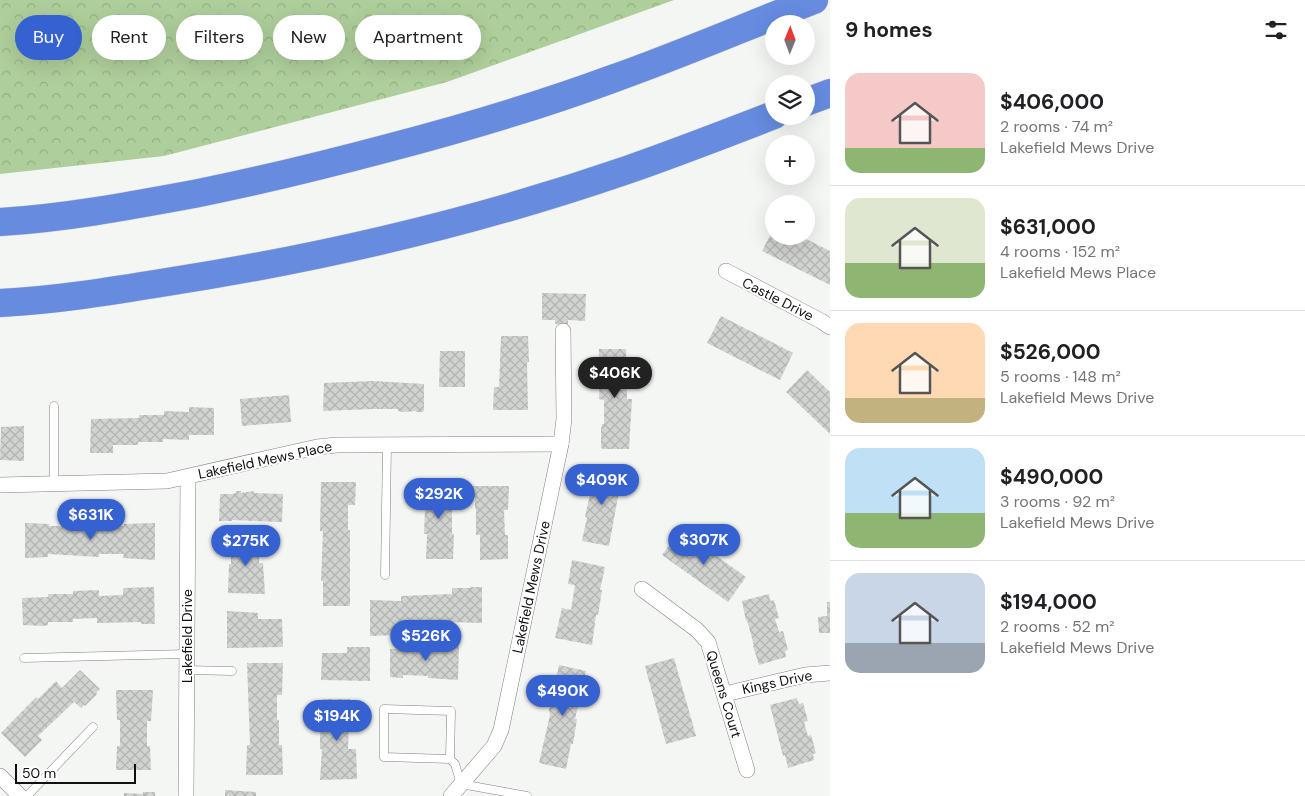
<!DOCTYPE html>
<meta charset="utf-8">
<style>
:root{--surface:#fff;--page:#f2f2f2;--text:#202124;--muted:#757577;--line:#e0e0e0;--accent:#3661d1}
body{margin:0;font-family:"DM Sans",sans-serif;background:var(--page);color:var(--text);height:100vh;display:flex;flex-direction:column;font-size:19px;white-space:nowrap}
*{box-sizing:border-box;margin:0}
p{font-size:16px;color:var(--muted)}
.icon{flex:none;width:28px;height:28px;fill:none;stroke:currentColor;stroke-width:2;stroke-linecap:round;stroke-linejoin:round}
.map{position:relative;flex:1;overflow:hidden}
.drawer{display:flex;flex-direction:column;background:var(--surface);width:475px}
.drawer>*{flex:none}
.banner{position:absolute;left:15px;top:15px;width:475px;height:45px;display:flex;gap:10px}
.needle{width:32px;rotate:1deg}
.buttons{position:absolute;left:765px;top:15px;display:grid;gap:10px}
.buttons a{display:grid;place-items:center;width:50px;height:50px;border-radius:50%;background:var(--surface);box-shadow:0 5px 20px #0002;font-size:25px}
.scale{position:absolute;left:15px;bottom:12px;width:121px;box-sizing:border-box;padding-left:5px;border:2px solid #0f100f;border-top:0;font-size:14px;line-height:18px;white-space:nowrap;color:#0f100f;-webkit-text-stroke:4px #fff;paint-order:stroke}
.price{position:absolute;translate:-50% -42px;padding:0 11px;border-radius:18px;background:var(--accent);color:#fff;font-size:16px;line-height:32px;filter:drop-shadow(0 1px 2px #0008)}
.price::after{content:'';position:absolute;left:50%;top:30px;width:15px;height:11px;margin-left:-8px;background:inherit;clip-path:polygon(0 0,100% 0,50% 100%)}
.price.active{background:#222;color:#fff}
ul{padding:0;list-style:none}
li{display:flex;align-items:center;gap:15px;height:125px;padding:0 15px}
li+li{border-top:1px solid var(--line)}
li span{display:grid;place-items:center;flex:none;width:140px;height:100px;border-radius:15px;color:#555}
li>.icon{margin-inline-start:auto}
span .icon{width:60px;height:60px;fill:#fffc;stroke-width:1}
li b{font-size:21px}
h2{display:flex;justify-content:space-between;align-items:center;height:60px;padding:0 15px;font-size:21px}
.chip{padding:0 18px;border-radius:22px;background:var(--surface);box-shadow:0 5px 20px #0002;font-size:18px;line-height:45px}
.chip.active{background:var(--accent);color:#fff}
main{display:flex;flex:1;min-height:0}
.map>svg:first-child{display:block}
.forest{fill:url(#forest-crowns)}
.building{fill:url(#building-cross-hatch)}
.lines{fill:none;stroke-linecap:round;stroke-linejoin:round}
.service-casing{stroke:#80817f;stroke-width:9}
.minor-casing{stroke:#80817f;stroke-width:16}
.motorway-casing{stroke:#cfcfcf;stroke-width:29}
.service{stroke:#fff;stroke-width:8}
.minor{stroke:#fff;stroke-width:15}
.motorway{stroke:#668bdf;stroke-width:28}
.labels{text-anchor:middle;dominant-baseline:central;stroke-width:4;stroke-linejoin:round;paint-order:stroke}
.street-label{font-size:14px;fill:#0f100f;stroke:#fff}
</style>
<main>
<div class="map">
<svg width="830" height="796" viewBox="0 0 830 796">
<defs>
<pattern id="forest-crowns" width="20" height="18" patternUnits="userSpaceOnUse" patternTransform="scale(1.25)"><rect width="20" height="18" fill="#aece9b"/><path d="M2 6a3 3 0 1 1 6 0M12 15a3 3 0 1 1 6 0" fill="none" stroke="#94b084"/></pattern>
<pattern id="building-cross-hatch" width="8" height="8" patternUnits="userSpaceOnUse" patternTransform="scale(1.25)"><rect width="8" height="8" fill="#d1d3d0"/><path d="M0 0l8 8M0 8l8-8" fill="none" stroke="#b2b4b1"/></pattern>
</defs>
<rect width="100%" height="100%" fill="#f4f6f3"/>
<polygon class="forest" points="0,0 674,0 447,82 164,156 0,174"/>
<g class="building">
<polygon points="774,228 774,236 800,236 830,251 830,285 762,251"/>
<polygon points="542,293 586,294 585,321 568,320 568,324 555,324 555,320 542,320"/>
<polygon points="721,316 793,353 780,380 707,343"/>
<polygon points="501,336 528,336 529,362 527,362 528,410 493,410 494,387 499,387"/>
<polygon points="599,349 626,349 627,399 632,399 629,449 602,449 601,446 601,429 602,424 604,424 604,400 599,399 600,374 598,370"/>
<polygon points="440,351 465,351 465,387 439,387"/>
<polygon points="807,370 830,392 830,434 786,392"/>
<polygon points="373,381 424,384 424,411 421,412 416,412 416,411 403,412 398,411 398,409 374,409 323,411 324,383"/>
<polygon points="289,395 291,422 242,426 240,399"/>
<polygon points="189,407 214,408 214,435 189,435 189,440 163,439 163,442 138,442 138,445 113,445 113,453 90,453 91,419 139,418 139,415 164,415 164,411 189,412"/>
<polygon points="24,426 24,461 0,460 1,427"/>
<polygon points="596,467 624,473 619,497 618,497 609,546 582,541 587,517 585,517"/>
<polygon points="321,482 356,482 355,505 348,505 348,530 350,530 350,606 323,606 323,581 321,581 323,531 320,531"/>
<polygon points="421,485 456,486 455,509 452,509 452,534 454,534 453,559 426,559 427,534 424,534 425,509 422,509"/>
<polygon points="472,486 509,486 508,510 504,510 505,535 508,535 508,559 480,560 480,535 476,535 476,509 475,509 475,498 472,498"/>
<polygon points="236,491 241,491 241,493 254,491 254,493 283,494 282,522 232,520 232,521 219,521 220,494 232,494 236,493"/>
<polygon points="25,523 49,524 49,526 74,526 74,529 99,529 99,526 124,526 124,524 155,523 155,560 123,558 124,554 99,554 99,557 48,554 48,557 25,558"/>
<polygon points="680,530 746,577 728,602 662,555"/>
<polygon points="231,538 259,538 259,563 263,563 265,594 228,593 229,564 231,564"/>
<polygon points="572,560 605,567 600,590 602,590 598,615 596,615 592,645 555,638 562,608 571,610 575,585 568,584"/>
<polygon points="154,587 155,624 141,624 141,622 97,623 97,618 73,619 73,622 48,622 48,625 43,626 23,625 22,598 48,597 48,594 73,594 73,591 99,590 99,596 123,595 123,588"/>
<polygon points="470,587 482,587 482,623 451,622 426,622 426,624 401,624 400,635 370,636 370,600 401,601 401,596 452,594 452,588 470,588"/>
<polygon points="769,594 770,601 774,600 779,618 775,619 779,632 783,631 788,650 785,651 786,657 759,665 753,646 754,646 747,620 746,621 742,601"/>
<polygon points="827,602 830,602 830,633 819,633 818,617 827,616"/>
<polygon points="227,611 258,613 258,619 282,619 283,647 227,648"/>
<polygon points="459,643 458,680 428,678 428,676 403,675 403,678 390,677 390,649 428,648 428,644"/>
<polygon points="347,647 370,647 370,681 321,680 322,653 347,653"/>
<polygon points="674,658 696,736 666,744 645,666"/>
<polygon points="247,663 283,663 282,695 277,695 277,720 279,720 279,745 282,745 283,775 246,775 247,745 250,745"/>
<polygon points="559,665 586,671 575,719 577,719 573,744 571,744 566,769 539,763 550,715 549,710 551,694 554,690"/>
<polygon points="80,670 100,689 96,693 97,694 85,706 84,705 81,708 74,702 38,736 42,740 25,757 1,733 36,697 38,699 56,681 62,688"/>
<polygon points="116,690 153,690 151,721 147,721 147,746 150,746 151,770 116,770 117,746 120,746 120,720 117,720"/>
<polygon points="797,698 799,704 803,703 808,721 804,722 808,736 811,735 816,753 813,754 814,760 788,768 785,755 783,756 770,705"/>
<polygon points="322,699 350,699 348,749 356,749 357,779 320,780 322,749 320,749 320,723 322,724"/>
<polygon points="225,790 256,792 256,796 225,796"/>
<polygon points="143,792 155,792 155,796 124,796 124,793 143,794"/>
</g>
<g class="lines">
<defs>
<g id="service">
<polyline points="54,484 54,406"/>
<polyline points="385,575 387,445"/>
<polyline points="24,658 186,654"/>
<polyline points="186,670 232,671"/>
<polyline points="450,759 384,757 384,709 451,711 450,759 455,764 461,784 527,796"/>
<polyline points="27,796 93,727"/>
</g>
<g id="minor">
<polyline points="726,271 821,321 830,327"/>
<polyline points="0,485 167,481 317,447 337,445 561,444"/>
<polyline points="642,589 697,630 708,642 747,770"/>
<polyline points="725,694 805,675 830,673"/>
<polyline points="0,776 20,796"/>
<polyline points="186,796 188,477"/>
<polyline points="451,796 494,746 501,730 561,444 564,419 563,331"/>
</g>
<g id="motorway">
<polyline points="806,102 830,93"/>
<path d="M0,222C65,218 129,206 194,194C259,181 324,165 388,148C464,128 539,106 612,79C680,55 747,26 814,0"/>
<path d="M0,303C56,300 112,291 167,282C322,258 479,221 627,170C676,153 725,134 774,115"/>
</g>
</defs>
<use href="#service" class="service-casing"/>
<use href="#minor" class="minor-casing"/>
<use href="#motorway" class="motorway-casing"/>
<use href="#service" class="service"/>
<use href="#minor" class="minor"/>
<use href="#motorway" class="motorway"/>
</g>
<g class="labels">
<g class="street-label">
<text transform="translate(778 299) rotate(27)">Castle Drive</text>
<text transform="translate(265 460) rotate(-12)">Lakefield Mews Place</text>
<text transform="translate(531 587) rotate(-78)">Lakefield Mews Drive</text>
<text transform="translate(187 636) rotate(-90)">Lakefield Drive</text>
<text transform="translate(777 682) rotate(-12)">Kings Drive</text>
<text transform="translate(724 694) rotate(73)">Queens Court</text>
</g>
</g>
</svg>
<div class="buttons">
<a><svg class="needle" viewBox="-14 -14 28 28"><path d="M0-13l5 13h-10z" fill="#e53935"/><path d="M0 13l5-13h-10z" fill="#757577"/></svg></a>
<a><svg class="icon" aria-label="layers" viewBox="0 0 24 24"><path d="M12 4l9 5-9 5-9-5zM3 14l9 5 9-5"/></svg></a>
<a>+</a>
<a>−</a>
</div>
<div class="scale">50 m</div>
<b class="price active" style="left:615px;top:399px">$406K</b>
<b class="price" style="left:602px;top:506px">$409K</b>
<b class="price" style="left:439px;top:520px">$292K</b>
<b class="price" style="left:91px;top:541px">$631K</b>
<b class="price" style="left:704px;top:566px">$307K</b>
<b class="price" style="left:246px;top:567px">$275K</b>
<b class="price" style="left:426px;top:662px">$526K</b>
<b class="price" style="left:563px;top:717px">$490K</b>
<b class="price" style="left:337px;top:742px">$194K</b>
<div class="banner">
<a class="chip active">Buy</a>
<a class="chip">Rent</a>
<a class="chip">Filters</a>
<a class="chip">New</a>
<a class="chip">Apartment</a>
</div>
</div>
<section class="drawer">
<h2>9 homes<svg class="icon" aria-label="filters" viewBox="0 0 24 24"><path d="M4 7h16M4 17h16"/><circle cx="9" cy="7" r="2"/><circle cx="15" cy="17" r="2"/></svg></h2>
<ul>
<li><span style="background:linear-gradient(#f6c9c9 75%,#8fb573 0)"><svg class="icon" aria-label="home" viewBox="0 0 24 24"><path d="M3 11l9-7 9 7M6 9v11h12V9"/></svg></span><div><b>$406,000</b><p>2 rooms · 74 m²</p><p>Lakefield Mews Drive</p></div></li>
<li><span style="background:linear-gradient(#dfe7d0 65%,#8fb573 0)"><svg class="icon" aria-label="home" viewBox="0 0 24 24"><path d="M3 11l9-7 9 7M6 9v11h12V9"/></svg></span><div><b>$631,000</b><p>4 rooms · 152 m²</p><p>Lakefield Mews Place</p></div></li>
<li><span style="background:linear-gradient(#ffd9b3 75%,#c2b280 0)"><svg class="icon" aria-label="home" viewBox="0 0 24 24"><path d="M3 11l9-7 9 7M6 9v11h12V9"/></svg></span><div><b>$526,000</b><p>5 rooms · 148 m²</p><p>Lakefield Mews Drive</p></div></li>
<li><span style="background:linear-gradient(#bfe0f5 65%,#8fb573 0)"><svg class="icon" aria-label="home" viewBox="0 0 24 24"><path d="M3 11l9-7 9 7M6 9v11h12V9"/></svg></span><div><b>$490,000</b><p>3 rooms · 92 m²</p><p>Lakefield Mews Drive</p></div></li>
<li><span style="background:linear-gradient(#c9d6e8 70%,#9aa5b1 0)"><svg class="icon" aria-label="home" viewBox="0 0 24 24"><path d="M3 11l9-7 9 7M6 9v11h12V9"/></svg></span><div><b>$194,000</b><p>2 rooms · 52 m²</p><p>Lakefield Mews Drive</p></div></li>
</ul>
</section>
</main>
